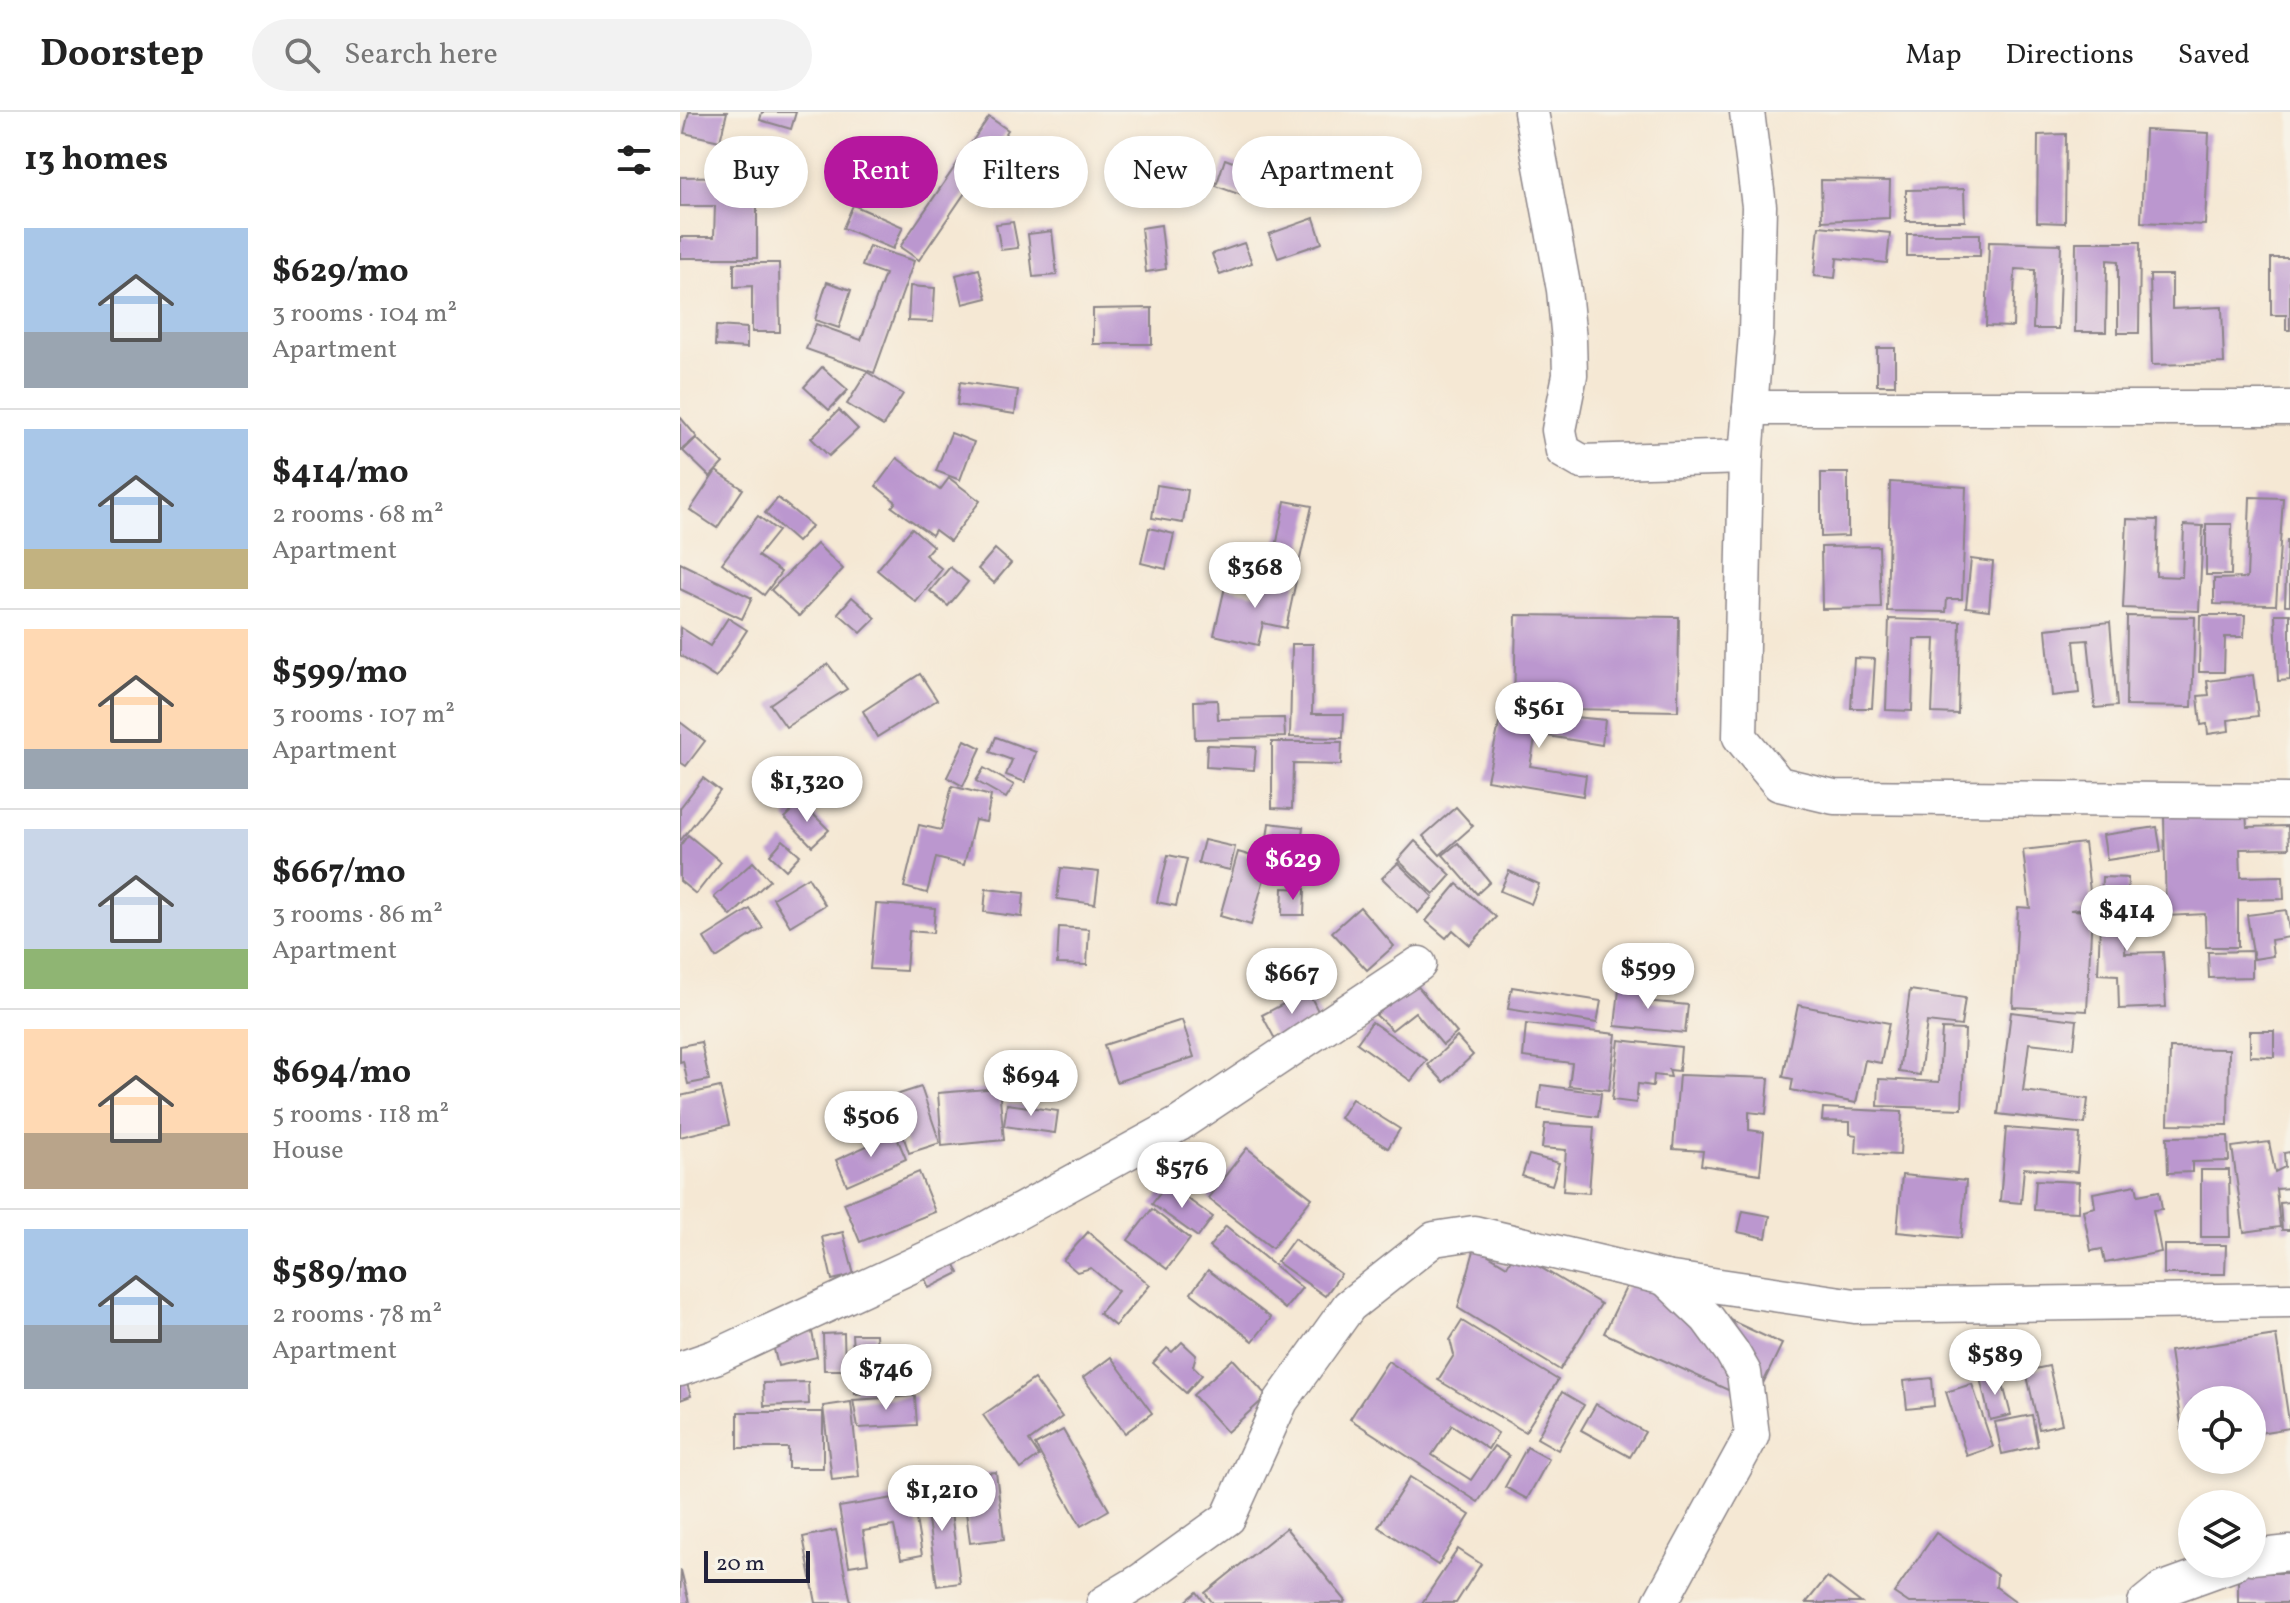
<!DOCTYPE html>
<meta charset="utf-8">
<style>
:root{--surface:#fff;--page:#f2f2f2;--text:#222;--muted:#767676;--line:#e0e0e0;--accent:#b5179e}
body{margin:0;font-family:Vollkorn,serif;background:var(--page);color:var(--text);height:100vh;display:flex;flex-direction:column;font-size:30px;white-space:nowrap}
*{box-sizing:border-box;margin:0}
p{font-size:26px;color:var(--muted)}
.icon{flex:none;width:44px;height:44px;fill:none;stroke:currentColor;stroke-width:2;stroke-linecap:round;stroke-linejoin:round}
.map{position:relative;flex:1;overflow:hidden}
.sheet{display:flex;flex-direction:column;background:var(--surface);width:680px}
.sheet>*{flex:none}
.hud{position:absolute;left:24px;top:24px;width:760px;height:72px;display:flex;gap:16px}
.tools{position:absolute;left:1498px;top:1274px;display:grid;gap:16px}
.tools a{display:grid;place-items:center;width:88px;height:88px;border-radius:50%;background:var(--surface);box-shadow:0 4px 12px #0003;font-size:40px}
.scale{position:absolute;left:24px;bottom:20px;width:106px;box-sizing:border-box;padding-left:8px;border:4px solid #22223b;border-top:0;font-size:22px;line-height:28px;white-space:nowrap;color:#22223b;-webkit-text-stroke:6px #f7f3e8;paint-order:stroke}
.price{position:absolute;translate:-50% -68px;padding:0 18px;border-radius:28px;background:#fff;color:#222;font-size:26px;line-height:52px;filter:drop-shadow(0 2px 4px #0008)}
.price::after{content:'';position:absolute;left:50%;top:48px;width:24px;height:18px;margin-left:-12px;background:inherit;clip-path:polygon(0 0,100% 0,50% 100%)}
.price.on{background:var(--accent);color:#fff}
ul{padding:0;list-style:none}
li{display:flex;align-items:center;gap:24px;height:200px;padding:0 24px}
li+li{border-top:2px solid var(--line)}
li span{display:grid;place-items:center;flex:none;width:224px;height:160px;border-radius:0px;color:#555}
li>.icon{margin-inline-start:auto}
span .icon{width:96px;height:96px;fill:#fffc;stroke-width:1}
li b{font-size:34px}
h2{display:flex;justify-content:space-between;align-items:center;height:96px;padding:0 24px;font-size:34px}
.tag{padding:0 28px;border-radius:36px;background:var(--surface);box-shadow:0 4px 12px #0003;font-size:28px;line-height:72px}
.tag.on{background:var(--accent);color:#fff}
header{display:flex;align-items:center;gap:48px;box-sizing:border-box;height:112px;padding:0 40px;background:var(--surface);border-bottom:2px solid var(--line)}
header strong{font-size:38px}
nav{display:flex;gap:44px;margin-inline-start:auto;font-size:28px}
.search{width:560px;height:72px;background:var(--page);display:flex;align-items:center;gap:20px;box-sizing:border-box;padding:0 28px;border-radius:44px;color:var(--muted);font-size:30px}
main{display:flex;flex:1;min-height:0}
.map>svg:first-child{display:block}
.building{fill:#bb97cf}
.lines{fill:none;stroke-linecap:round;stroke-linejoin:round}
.street-casing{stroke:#8c8588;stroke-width:37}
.street{stroke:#fff;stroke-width:34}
</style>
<header>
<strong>Doorstep</strong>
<div class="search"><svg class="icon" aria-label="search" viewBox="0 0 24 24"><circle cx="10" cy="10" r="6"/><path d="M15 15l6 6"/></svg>Search here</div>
<nav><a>Map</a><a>Directions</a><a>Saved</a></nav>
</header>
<main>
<section class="sheet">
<h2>13 homes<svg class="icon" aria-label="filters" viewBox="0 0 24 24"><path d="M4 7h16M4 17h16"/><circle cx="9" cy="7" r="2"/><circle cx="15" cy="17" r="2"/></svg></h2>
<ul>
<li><span style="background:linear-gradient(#a9c7e8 65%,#9aa5b1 0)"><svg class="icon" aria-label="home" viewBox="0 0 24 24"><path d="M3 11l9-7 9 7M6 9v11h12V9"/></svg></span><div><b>$629/mo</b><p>3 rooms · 104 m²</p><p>Apartment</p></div></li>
<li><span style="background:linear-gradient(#a9c7e8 75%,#c2b280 0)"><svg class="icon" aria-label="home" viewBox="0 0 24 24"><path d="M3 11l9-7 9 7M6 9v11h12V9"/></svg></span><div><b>$414/mo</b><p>2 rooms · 68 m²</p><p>Apartment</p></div></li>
<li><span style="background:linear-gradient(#ffd9b3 75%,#9aa5b1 0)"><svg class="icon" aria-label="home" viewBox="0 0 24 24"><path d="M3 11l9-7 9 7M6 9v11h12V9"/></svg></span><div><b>$599/mo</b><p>3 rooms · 107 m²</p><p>Apartment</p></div></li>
<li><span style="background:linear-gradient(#c9d6e8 75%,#8fb573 0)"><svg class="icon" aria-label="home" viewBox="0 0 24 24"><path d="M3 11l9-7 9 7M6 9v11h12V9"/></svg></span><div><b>$667/mo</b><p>3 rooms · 86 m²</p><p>Apartment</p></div></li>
<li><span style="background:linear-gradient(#ffd9b3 65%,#b9a48a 0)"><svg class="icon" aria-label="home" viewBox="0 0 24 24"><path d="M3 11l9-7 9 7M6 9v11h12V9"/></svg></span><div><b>$694/mo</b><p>5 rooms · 118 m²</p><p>House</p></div></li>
<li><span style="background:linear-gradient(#a9c7e8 60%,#9aa5b1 0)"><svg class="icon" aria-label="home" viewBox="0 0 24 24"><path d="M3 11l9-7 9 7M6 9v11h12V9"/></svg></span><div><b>$589/mo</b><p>2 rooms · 78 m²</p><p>Apartment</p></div></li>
</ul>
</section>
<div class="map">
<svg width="1610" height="1491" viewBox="0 0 1610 1491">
<rect width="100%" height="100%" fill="#f7f3e8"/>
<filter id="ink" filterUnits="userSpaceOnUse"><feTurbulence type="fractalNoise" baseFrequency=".0125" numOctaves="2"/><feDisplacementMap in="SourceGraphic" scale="16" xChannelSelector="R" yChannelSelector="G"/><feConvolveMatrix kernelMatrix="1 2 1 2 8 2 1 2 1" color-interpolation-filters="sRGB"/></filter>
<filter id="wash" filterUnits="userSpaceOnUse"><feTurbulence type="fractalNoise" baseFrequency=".006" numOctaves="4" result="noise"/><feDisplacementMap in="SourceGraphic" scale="32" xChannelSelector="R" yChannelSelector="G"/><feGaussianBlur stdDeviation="1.8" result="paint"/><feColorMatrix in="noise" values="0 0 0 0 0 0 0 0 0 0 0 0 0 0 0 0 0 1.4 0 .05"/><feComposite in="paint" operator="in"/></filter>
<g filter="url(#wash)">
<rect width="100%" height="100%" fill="#f5e8d4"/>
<g id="blocks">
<g class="building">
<polygon points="9,0 47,0 40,29 4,21"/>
<polygon points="82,0 116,0 111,17 80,8"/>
<polygon points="309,5 328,18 239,148 220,135"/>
<polygon points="1465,18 1529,21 1525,113 1461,110"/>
<polygon points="1386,22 1385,111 1357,110 1358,23"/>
<polygon points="545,47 585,62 575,88 536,74"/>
<polygon points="77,64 77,146 0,146 0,125 34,125 35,94 0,94 0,65"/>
<polygon points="1141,68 1210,69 1209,106 1142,109"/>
<polygon points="1284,77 1285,109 1226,109 1226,78"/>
<polygon points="173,93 223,115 213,137 163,116"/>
<polygon points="634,106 642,131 598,146 589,122"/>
<polygon points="333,110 338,136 321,138 316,112"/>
<polygon points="481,113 486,157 466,160 461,116"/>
<polygon points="1139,114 1210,121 1207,151 1157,146 1155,166 1134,164"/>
<polygon points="372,119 377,163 353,165 348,122"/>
<rect x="1227" y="122" width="73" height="22"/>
<polygon points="1309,130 1381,132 1378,217 1353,217 1355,158 1335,157 1333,215 1306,214"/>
<polygon points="1396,130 1460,130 1459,221 1438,221 1438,149 1427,148 1426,220 1395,220"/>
<polygon points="564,131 572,151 540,163 532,142"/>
<polygon points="189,134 234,149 194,261 126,237 136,212 181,228 205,162 182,154"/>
<polygon points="1591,146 1610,146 1610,218 1606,218 1606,203 1591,203"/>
<polygon points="54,151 99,151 100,220 72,220 72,174 54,175"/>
<polygon points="299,157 307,186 283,192 276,163"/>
<polygon points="1470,163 1492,163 1492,197 1542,195 1544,251 1472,253"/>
<polygon points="147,170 171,178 159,216 135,208"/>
<polygon points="230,174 255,176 253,210 228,209"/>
<polygon points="472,196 472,232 413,232 413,197"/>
<polygon points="36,214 67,216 67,236 35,234"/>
<rect x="1197" y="236" width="18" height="37"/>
<polygon points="142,255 168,278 149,298 124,275"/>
<polygon points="187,260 223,282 203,314 167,292"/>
<polygon points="280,270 338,278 335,302 277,293"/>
<polygon points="159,298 178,317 149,344 131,326"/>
<polygon points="0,305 17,325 0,339"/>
<polygon points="271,321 294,330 280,368 256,359"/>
<polygon points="16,326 43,351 30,365 3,339"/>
<polygon points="217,346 260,378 269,366 300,389 270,429 255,418 252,423 212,395 216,390 196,374"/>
<polygon points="36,359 63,377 37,416 10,398"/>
<polygon points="1141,361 1168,361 1168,424 1141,425"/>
<polygon points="1210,370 1286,375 1282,487 1267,487 1266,500 1207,499"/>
<polygon points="477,373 508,378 503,411 472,406"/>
<polygon points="1570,385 1603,386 1596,493 1534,492 1534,467 1567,466"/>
<polygon points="98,386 132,414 117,430 85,401"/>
<polygon points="605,389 632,394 619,451 594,445"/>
<polygon points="78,404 98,419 78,444 101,460 84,483 42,451"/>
<polygon points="1447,407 1478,408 1476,464 1502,465 1504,413 1523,414 1519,499 1443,496"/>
<polygon points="1526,412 1552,412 1551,463 1526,463"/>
<polygon points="232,416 253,434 245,443 262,457 236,490 197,458"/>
<polygon points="469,416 494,422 486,457 461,451"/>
<polygon points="1607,429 1610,429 1610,493 1605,493"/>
<polygon points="137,432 163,457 119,504 91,478"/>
<polygon points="1199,434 1201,496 1142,497 1141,435"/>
<polygon points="315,437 331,451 314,471 298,457"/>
<polygon points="1291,447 1313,450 1309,498 1286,495"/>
<polygon points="0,451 72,486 62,507 0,477"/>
<polygon points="270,455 288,470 268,494 250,479"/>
<polygon points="584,462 616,469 606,516 583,511 578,533 534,523 545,475 579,482"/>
<polygon points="172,485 196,506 181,521 158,501"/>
<polygon points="1595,502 1610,502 1610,568 1598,569"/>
<polygon points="836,503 999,505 998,599 834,596"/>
<polygon points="1520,503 1565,503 1564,525 1545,525 1544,560 1519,560"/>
<polygon points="1447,504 1515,505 1512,595 1446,594"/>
<polygon points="48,506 67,518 36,566 0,543 0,515 30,534"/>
<polygon points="1209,507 1280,509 1278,602 1252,601 1255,527 1234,527 1232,599 1206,598"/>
<polygon points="1430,510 1437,594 1415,596 1408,528 1394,529 1399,581 1372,584 1366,517"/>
<polygon points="612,532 633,532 632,602 664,602 663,626 610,625"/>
<polygon points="1174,546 1195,547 1192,596 1171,596"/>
<polygon points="148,552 167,577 106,615 90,592"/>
<polygon points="240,562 257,588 197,625 183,599"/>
<polygon points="1573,563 1578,604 1548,608 1549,619 1528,622 1527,612 1521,613 1518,584 1529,583 1527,569"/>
<polygon points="537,588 538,607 604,606 605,625 515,627 514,589"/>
<polygon points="822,598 925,608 922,633 856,622 850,654 906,663 903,684 807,668"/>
<polygon points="0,610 25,629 6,654 0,650"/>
<polygon points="316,625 356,640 345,670 326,663 332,648 310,640"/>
<polygon points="285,628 301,636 283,674 267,665"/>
<polygon points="592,630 662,630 661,653 613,652 612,697 592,696"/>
<polygon points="527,633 576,635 574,658 526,655"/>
<polygon points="304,656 334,673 326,686 296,669"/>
<polygon points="23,666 40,679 0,729 0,696"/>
<polygon points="272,674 311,684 306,710 295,708 284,753 256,746 247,781 224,775 239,713 261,718"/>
<polygon points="121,690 149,718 132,734 105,706"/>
<polygon points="776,695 793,714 760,743 743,724"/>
<polygon points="1566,700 1567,715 1608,714 1609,736 1560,737 1561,765 1603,764 1604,787 1558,788 1558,835 1526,835 1525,802 1486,804 1484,703"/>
<polygon points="589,711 623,715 619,745 585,741"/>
<polygon points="1477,715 1481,740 1427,748 1423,723"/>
<polygon points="8,723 41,750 16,782 0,769 0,734"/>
<polygon points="103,728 120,743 106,758 90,743"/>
<polygon points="524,728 555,735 550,758 518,751"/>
<polygon points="735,729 771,763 754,782 718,748"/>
<polygon points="778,731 810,770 797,782 763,743"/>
<polygon points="1404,731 1412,795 1390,798 1412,799 1407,899 1333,895 1338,795 1350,796 1343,738"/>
<polygon points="558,740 589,749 571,813 540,804"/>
<polygon points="488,743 507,747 496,794 477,790"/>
<polygon points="73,750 90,768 51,804 34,785"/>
<polygon points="718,751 753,785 738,801 702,766"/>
<polygon points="381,756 419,760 415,792 377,787"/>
<polygon points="829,759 859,772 851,792 820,779"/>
<polygon points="128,765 145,793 110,814 93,786"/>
<polygon points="1422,765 1448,766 1445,841 1483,840 1486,895 1439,897 1438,863 1418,862"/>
<polygon points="777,772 816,805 790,833 773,818 766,826 746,809"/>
<polygon points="603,776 625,777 624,803 602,803"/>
<polygon points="306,777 344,781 342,805 304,800"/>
<polygon points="196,792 255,796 253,821 229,819 226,859 190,857"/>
<polygon points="680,795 714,834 687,858 652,820"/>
<polygon points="70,797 83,816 36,846 24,826"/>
<polygon points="1606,798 1610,825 1591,828 1593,844 1574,847 1567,803"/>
<polygon points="379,815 409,817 407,853 377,852"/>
<polygon points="1572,839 1572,865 1529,866 1528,840"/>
<polygon points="940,869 967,872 965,889 1008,893 1005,921 935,914"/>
<polygon points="735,871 777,921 763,933 735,900 712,918 696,903"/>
<polygon points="832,875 921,889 917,911 828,897"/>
<polygon points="1230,878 1285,886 1281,914 1247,910 1240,963 1219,960"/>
<polygon points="628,879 641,905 596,929 582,903"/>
<polygon points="1118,893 1209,911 1201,951 1185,948 1176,991 1111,978 1113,967 1103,965"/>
<polygon points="1331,900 1397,908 1394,936 1349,931 1343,979 1408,987 1405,1012 1318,1002"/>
<polygon points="502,908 514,945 436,970 424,933"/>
<polygon points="692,910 747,948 731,969 677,931"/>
<polygon points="846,912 936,922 929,978 889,974 892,951 843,945"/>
<polygon points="1262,917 1285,918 1282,997 1198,994 1199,967 1259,970"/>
<polygon points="1570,919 1594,919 1594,945 1570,944"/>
<polygon points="777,925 793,943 764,970 748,953"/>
<polygon points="939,928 1001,935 999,959 989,958 991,965 974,963 973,974 958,972 956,991 932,988"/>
<polygon points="21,930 29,968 8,972 3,949 0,950 0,934"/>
<polygon points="1490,936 1549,937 1548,1013 1488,1012"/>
<polygon points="999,963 1089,966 1086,1002 1069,1000 1069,1018 1084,1020 1080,1062 1021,1053 1023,1039 993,1037"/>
<polygon points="861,973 921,981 918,1005 858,997"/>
<polygon points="40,975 49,1013 0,1025 0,984"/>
<polygon points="241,975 260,1031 229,1041 210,985"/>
<polygon points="319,976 324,1028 262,1034 258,981"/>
<polygon points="672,987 720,1017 708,1036 660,1006"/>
<polygon points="327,992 378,999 375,1021 324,1014"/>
<polygon points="1143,996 1222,1000 1220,1043 1176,1041 1177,1023 1170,1022 1170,1010 1142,1009"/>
<polygon points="865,1012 914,1015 909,1081 883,1079 886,1038 862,1036"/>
<polygon points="1326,1016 1400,1022 1397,1060 1344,1056 1341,1091 1320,1089"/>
<polygon points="215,1021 226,1047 167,1073 156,1048"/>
<polygon points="1548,1024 1549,1049 1512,1050 1512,1060 1488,1061 1487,1025"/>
<polygon points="1589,1030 1595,1060 1605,1055 1604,1041 1610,1040 1610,1076 1596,1077 1600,1115 1564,1120 1552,1035"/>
<polygon points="567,1036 632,1086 592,1136 528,1086"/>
<polygon points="849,1043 879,1051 872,1073 842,1064"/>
<polygon points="1521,1058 1549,1058 1550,1125 1521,1125"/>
<polygon points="239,1060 255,1100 180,1130 164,1091"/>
<polygon points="1222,1063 1286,1069 1281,1126 1217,1120"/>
<polygon points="1356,1068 1399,1070 1398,1100 1354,1098"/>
<polygon points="487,1072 533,1105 518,1125 472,1092"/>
<polygon points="1456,1073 1458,1083 1479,1079 1482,1097 1473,1098 1481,1140 1425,1151 1422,1137 1411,1139 1403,1098 1415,1095 1413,1081"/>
<polygon points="1610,1090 1610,1118 1602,1118 1600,1091"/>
<polygon points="472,1097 510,1127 487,1157 448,1128"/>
<polygon points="1063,1099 1090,1104 1086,1126 1058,1120"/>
<polygon points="546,1114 622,1176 605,1197 529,1135"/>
<polygon points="163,1120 174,1163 152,1168 142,1125"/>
<polygon points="408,1120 470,1173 435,1214 419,1201 438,1179 411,1156 397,1160 383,1148"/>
<polygon points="614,1127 661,1162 645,1184 597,1150"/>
<polygon points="1484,1133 1546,1133 1545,1162 1484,1162"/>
<polygon points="795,1135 827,1154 835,1140 921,1192 880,1258 778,1196"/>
<polygon points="272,1146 279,1161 249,1176 242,1160"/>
<polygon points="528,1158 591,1206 573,1229 511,1181"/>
<polygon points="952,1163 1102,1232 1074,1290 924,1221"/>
<polygon points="782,1209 878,1268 845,1320 758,1268 774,1243 770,1228"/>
<polygon points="132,1220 137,1245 98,1254 92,1229"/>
<polygon points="164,1221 165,1258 144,1258 143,1222"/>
<polygon points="172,1222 196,1222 198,1258 174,1257"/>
<polygon points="1596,1223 1610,1316 1572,1322 1572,1288 1512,1288 1512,1331 1504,1332 1490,1239"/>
<polygon points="502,1230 516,1243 513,1254 522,1263 506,1281 473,1251 487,1236 492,1240"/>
<polygon points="431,1245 472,1301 445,1321 403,1266"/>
<polygon points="553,1247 587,1284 547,1320 513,1283"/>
<polygon points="708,1249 818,1321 808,1337 772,1313 752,1343 791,1368 814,1334 829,1344 798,1390 670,1307"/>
<polygon points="1369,1254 1382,1312 1359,1317 1346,1259"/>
<polygon points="232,1259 233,1277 175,1282 174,1263"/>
<polygon points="3,1260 11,1284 0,1288 0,1261"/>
<polygon points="1320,1261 1331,1303 1310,1308 1300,1266"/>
<polygon points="1252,1266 1254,1294 1227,1297 1224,1269"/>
<polygon points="354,1267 382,1305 349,1329 359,1344 341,1357 303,1303"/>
<polygon points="128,1270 129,1292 84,1294 83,1271"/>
<polygon points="1292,1272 1313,1335 1287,1344 1266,1280"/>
<polygon points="882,1280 904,1293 878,1338 857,1326"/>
<polygon points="235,1284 237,1313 178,1316 173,1288"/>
<polygon points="171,1290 179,1365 152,1368 143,1294"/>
<polygon points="916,1292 965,1320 950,1345 901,1318"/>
<polygon points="58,1300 143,1300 143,1356 108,1356 108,1336 58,1336"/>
<polygon points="1352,1303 1358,1334 1322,1342 1315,1310"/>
<polygon points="383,1318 429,1398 401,1414 355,1333"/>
<polygon points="847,1335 869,1347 847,1387 825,1375"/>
<polygon points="316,1360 324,1427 290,1431 286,1400 276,1401 274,1380 294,1378 292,1362"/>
<polygon points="730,1365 790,1403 758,1453 698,1415"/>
<polygon points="267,1368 280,1471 257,1474 243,1371"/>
<polygon points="232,1383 242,1443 221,1447 214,1414 183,1419 188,1451 169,1454 159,1395"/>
<polygon points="606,1416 666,1489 664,1491 533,1491 525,1481"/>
<polygon points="156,1418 171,1491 136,1491 123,1425"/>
<polygon points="1256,1421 1317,1463 1316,1475 1338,1491 1229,1491 1214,1481"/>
<polygon points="778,1437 801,1452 776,1491 742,1491"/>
<polygon points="1,1458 9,1491 0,1491"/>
<rect x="1558" y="1461" width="52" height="30"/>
<polygon points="1147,1465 1181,1491 1126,1491"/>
<polygon points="517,1480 525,1491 504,1491"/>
</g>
</g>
</g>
<g filter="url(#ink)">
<use href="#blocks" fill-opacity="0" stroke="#8c8588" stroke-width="2"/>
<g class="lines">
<defs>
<g id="street">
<polyline points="851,0 884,178 889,228 890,263 879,318 883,339 902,350 1066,345"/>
<polyline points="1067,0 1079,94 1076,223 1066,345 1060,625 1099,672 1154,685 1610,689"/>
<polyline points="1070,296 1610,296"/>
<polyline points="0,1257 35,1245 285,1129 499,1012 739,852"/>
<polyline points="1572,1445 1610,1441"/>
<polyline points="424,1491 462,1468 548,1406 601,1289 669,1194 754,1127 794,1121 985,1166 1175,1194 1610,1188"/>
<polyline points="980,1491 1072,1323 1064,1261 1052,1240 1027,1206 985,1166"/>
<polyline points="1465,1491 1481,1478 1553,1452"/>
</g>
</defs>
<use href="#street" class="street-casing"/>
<use href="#street" class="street"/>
</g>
</g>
</svg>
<div class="tools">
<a><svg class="icon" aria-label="locate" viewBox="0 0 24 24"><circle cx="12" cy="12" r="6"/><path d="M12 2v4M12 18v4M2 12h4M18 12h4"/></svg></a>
<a><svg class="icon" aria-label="layers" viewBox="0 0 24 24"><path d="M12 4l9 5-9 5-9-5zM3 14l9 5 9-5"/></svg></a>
</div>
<div class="scale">20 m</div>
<b class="price" style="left:575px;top:498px">$368</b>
<b class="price" style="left:859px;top:638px">$561</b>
<b class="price" style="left:127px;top:712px">$1,320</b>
<b class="price on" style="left:613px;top:790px">$629</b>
<b class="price" style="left:1447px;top:841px">$414</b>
<b class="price" style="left:968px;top:899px">$599</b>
<b class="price" style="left:612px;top:904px">$667</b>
<b class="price" style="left:351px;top:1006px">$694</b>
<b class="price" style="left:191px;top:1047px">$506</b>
<b class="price" style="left:502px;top:1098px">$576</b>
<b class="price" style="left:1315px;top:1285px">$589</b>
<b class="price" style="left:206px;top:1300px">$746</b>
<b class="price" style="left:262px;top:1421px">$1,210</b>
<div class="hud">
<a class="tag">Buy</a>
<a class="tag on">Rent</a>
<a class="tag">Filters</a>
<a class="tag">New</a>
<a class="tag">Apartment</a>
</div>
</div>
</main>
